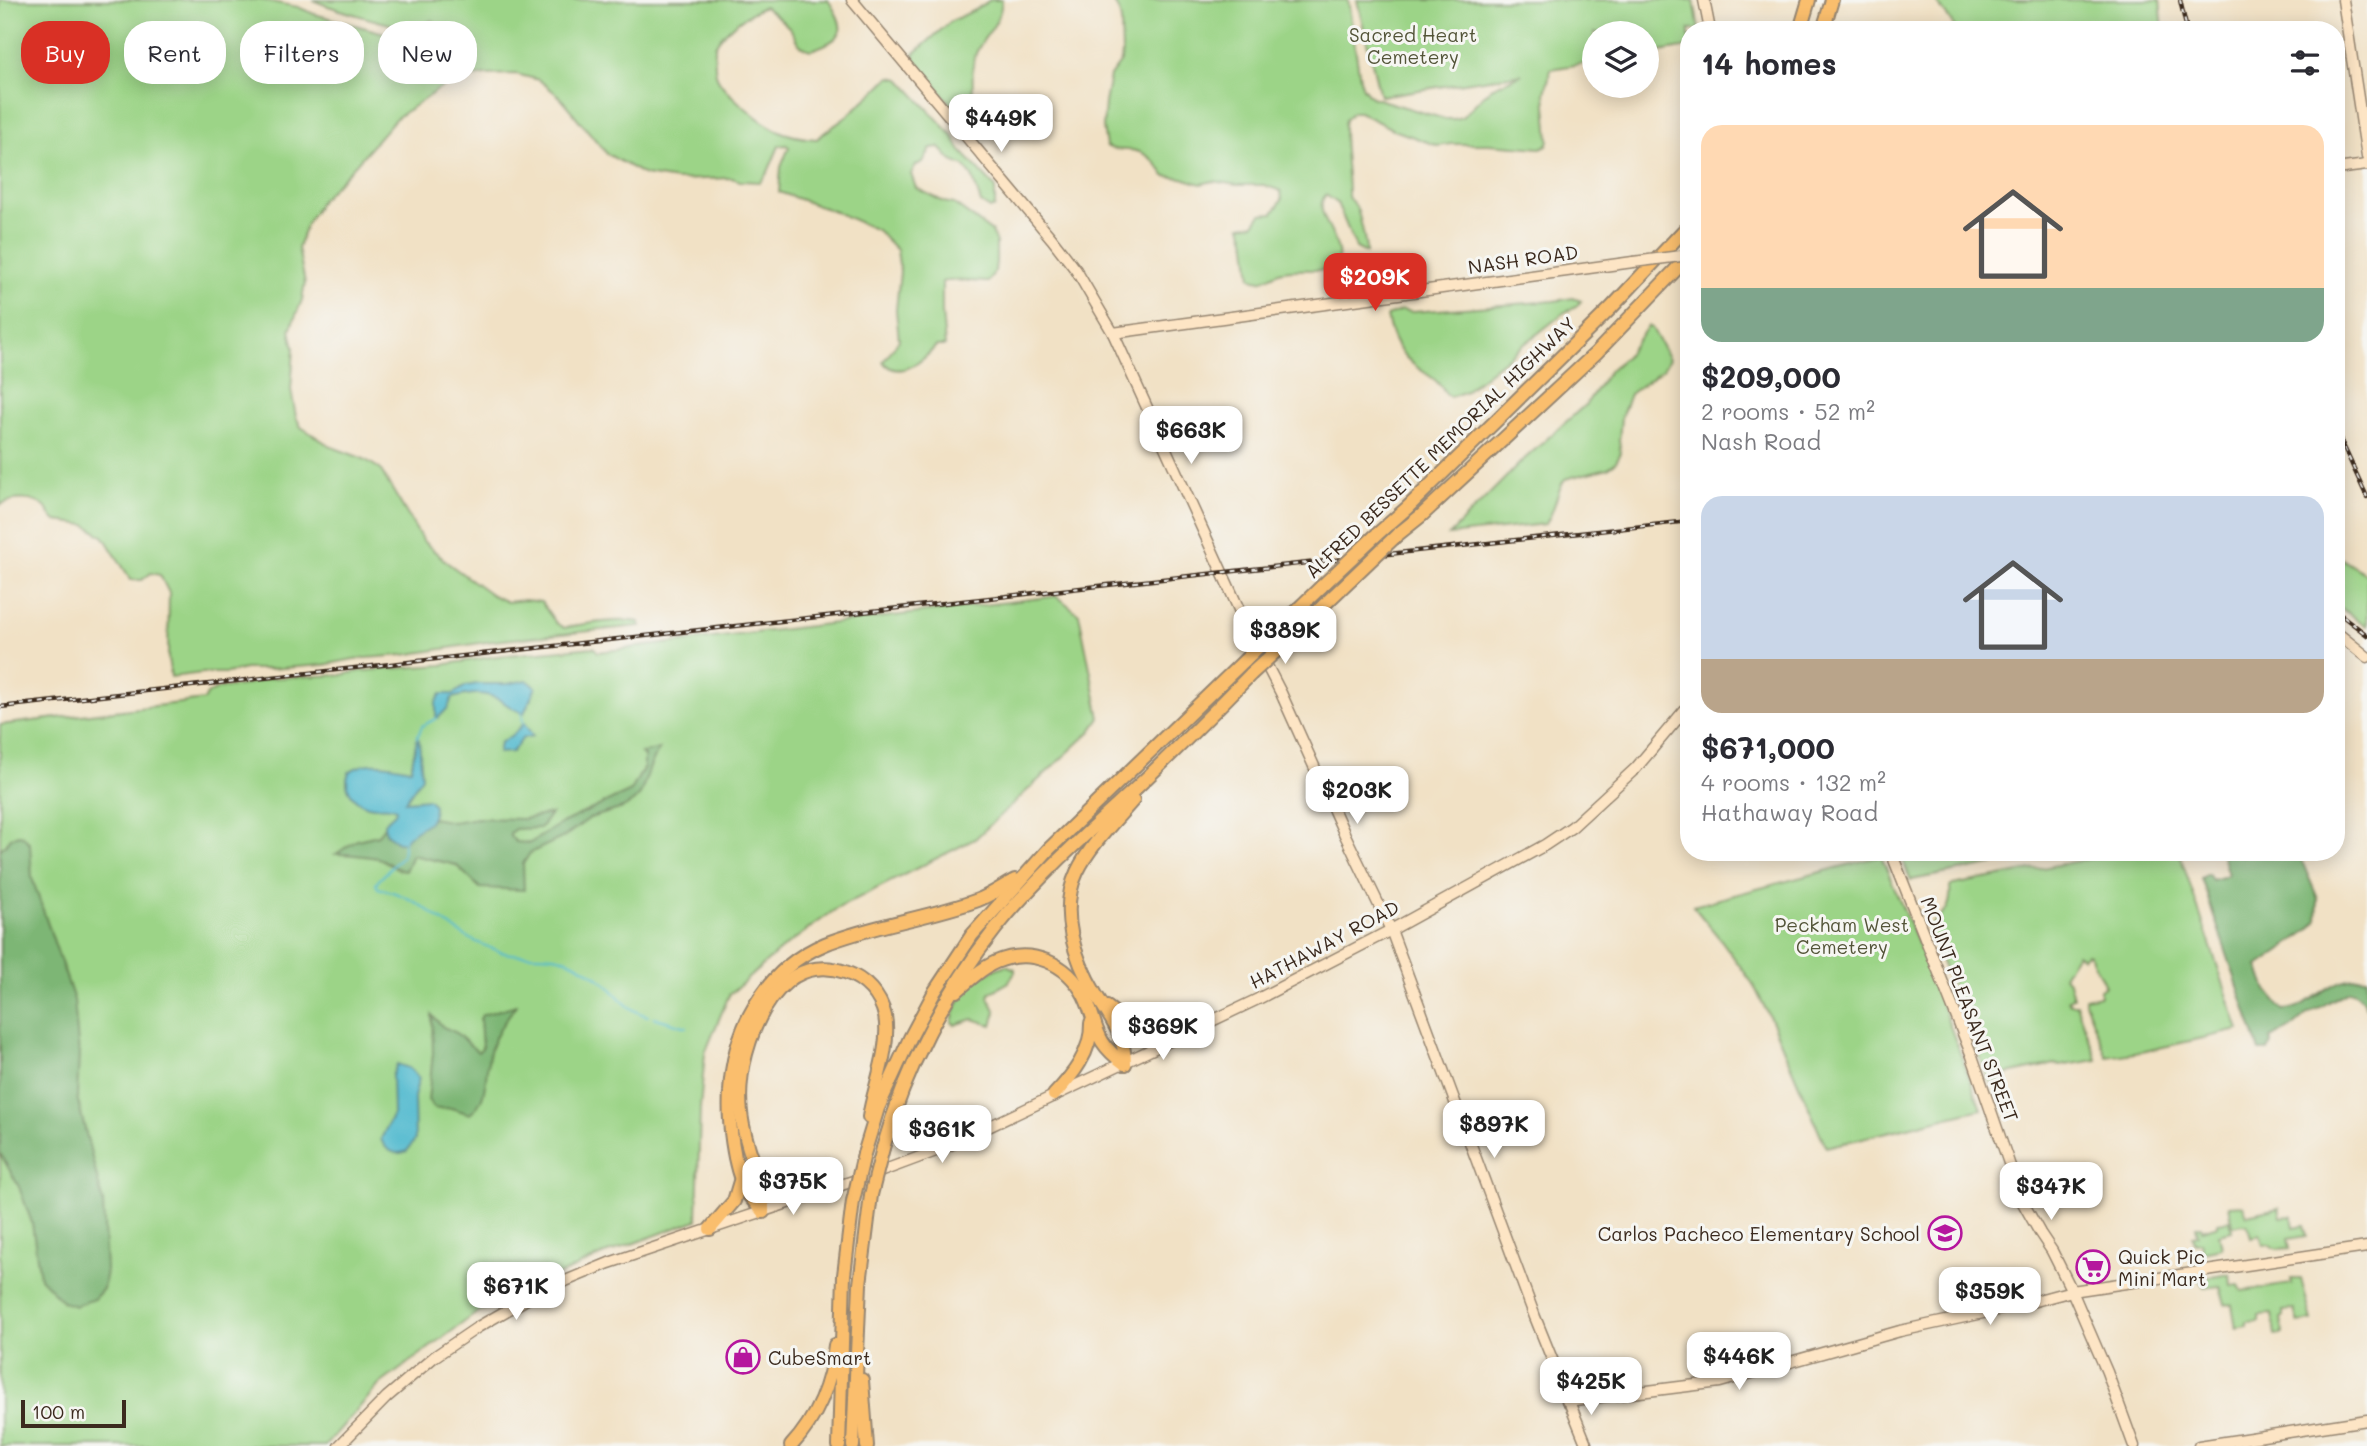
<!DOCTYPE html>
<meta charset="utf-8">
<style>
:root{--surface:#fff;--page:#f2f2f3;--text:#2b2b33;--muted:#7c7c81;--accent:#d93025}
body{margin:0;font-family:Mali,sans-serif;background:var(--page);color:var(--text);height:100vh;display:flex;flex-direction:column;font-size:26px;white-space:nowrap}
*{box-sizing:border-box;margin:0}
p{font-size:23px;color:var(--muted)}
.icon{flex:none;width:38px;height:38px;fill:none;stroke:currentColor;stroke-width:2;stroke-linecap:round;stroke-linejoin:round}
.map{position:relative;flex:1;overflow:hidden}
.panel{position:absolute;left:1680px;top:21px;width:665px;height:840px;display:flex;flex-direction:column;background:var(--surface);border-radius:28px;box-shadow:0 4px 18px #0003}
.panel>*{flex:none}
.guide{position:absolute;left:21px;top:21px;width:665px;height:63px;display:flex;gap:14px}
.tools{position:absolute;left:1582px;top:21px;display:grid;gap:14px}
.tools a{display:grid;place-items:center;width:77px;height:77px;border-radius:50%;background:var(--surface);box-shadow:0 4px 18px #0003;font-size:35px}
.scale{position:absolute;left:21px;bottom:18px;width:105px;box-sizing:border-box;padding-left:7px;border:4px solid #3b2a1e;border-top:0;font-size:19px;line-height:24px;white-space:nowrap;color:#3b2a1e;-webkit-text-stroke:5px #f6f6f2;paint-order:stroke}
.price{position:absolute;translate:-50% -60px;padding:0 16px;border-radius:14px;background:#fff;color:#222;font-size:23px;line-height:46px;filter:drop-shadow(0 2px 4px #0008)}
.price::after{content:'';position:absolute;left:50%;top:42px;width:21px;height:16px;margin-left:-10px;background:inherit;clip-path:polygon(0 0,100% 0,50% 100%)}
.price.selected{background:var(--accent);color:#fff}
ul{padding:0;list-style:none}
li{display:grid;align-content:center;gap:14px;height:371px;padding:0 21px}
li span{display:grid;place-items:center;height:217px;border-radius:21px;color:#555}
li>.icon{margin-inline-start:auto}
span .icon{width:126px;height:126px;fill:#fffc;stroke-width:1}
li b{font-size:30px}
h2{display:flex;justify-content:space-between;align-items:center;height:84px;padding:0 21px;font-size:30px}
.chip{padding:0 24px;border-radius:28px;background:var(--surface);box-shadow:0 4px 18px #0003;font-size:24px;line-height:63px}
.chip.selected{background:var(--accent);color:#fff}
.map>svg:first-child{display:block}
.green{fill:#9cd487;stroke:#6c7f52;stroke-width:2}
.forest{fill:#7db674;stroke:#5c7049;stroke-width:2}
.water{fill:#51bacf;stroke:#467276;stroke-width:2}
.lines{fill:none;stroke-linecap:round;stroke-linejoin:round}
.stream{stroke:#51bacf;stroke-width:2}
.secondary-casing{stroke:#968672;stroke-width:13}
.highway-casing{stroke:#968672;stroke-width:16}
.secondary{stroke:#fde5c5;stroke-width:10}
.highway{stroke:#fabe6d;stroke-width:12}
.rail-casing{stroke:#3b2a1e;stroke-width:4.5}
.rail{stroke:#f6f6f2;stroke-width:2;stroke-dasharray:5;stroke-linecap:butt}
.secondary-bridge-casing{stroke:#968672;stroke-width:13;stroke-linecap:butt}
.highway-bridge-casing{stroke:#968672;stroke-width:16;stroke-linecap:butt}
.secondary-bridge{stroke:#fde5c5;stroke-width:10}
.highway-bridge{stroke:#fabe6d;stroke-width:12}
.labels{text-anchor:middle;dominant-baseline:central;stroke-width:6;stroke-linejoin:round;paint-order:stroke}
.park-label{font-size:19px;fill:#535438;stroke:#f6f6f2}
.street-label{font-size:19px;fill:#3b2a1e;stroke:#f6f6f2}
.poi-label{font-size:19px;fill:#3b2a1e;stroke:#f6f6f2;text-anchor:start}
</style>
<div class="map">
<svg width="2367" height="1446" viewBox="0 0 2367 1446">
<rect width="100%" height="100%" fill="#f6f6f2"/>
<filter id="ink" filterUnits="userSpaceOnUse"><feTurbulence type="fractalNoise" baseFrequency=".0143" numOctaves="2"/><feDisplacementMap in="SourceGraphic" scale="14" xChannelSelector="R" yChannelSelector="G"/><feConvolveMatrix kernelMatrix="1 2 1 2 8 2 1 2 1" color-interpolation-filters="sRGB"/></filter>
<filter id="wash" filterUnits="userSpaceOnUse"><feTurbulence type="fractalNoise" baseFrequency=".00686" numOctaves="4" result="noise"/><feDisplacementMap in="SourceGraphic" scale="28" xChannelSelector="R" yChannelSelector="G"/><feGaussianBlur stdDeviation="1.57" result="paint"/><feColorMatrix in="noise" values="0 0 0 0 0 0 0 0 0 0 0 0 0 0 0 0 0 1.4 0 .05"/><feComposite in="paint" operator="in"/></filter>
<g filter="url(#wash)">
<rect width="100%" height="100%" fill="#f1e1c5"/>
<g class="green">
<path d="M0,0H261L298,7L314,14L436,47L448,61L455,64L458,60C454,48 448,43 438,36L436,23L432,20C427,22 423,27 418,28C408,32 325,6 313,0H828C848,30 845,39 811,50C795,45 798,41 791,30C790,27 767,8 764,7C748,13 722,31 715,46C715,55 714,66 716,74C719,89 761,122 775,129C788,136 803,138 817,139C827,129 839,124 848,115C857,107 865,100 874,92C881,87 883,81 891,77L900,79L953,136L961,151L995,187V207L990,209L981,203L972,176L964,166L952,161L939,147L931,148L923,162L916,165L911,174L916,188L944,202L954,204L992,232L996,243V261L995,271L988,282C975,282 951,278 942,282V312L945,346H936C924,360 900,381 883,362L899,340L896,310L900,272L897,250L877,230L836,212L779,192L781,167L789,147L786,145L779,146L768,172L760,182L740,181L732,178L676,180L645,175L607,154L559,96L539,80L516,74L485,75L461,79L439,89L395,119L356,164L321,200L306,225L298,248L305,283L302,300L290,330L294,348L291,390L296,417L301,427L332,447L364,459L380,469L423,541L449,564L492,595L507,602L525,600L541,602L556,623L564,628C581,624 621,618 639,622L641,626L493,641L404,655L354,659L324,665L269,669H245L227,673H203L171,677L168,659L169,593L160,575L151,573L142,580H131L104,537L86,525L56,521C51,517 49,512 45,507C33,497 13,498 0,505Z"/>
<path d="M990,0H1002C1000,29 980,36 974,59C971,71 974,86 972,98L970,102L953,107L915,60L914,54L951,21L975,10Z"/>
<path d="M1112,0H1348L1360,79L1363,88L1371,97L1445,119H1454L1462,117L1491,88L1522,74L1380,96L1357,0H1694L1699,30H1689V47L1647,54V33H1594V62L1551,69L1545,93L1549,140L1547,145L1541,148L1489,144H1452L1438,146L1394,130L1359,112H1353C1352,112 1346,119 1345,120C1341,129 1349,183 1348,197C1350,201 1354,203 1356,207C1359,212 1367,247 1366,253L1356,248L1337,203L1326,195C1306,215 1363,256 1325,270C1313,270 1293,269 1283,271C1271,273 1263,286 1251,278L1247,245L1241,226L1254,224L1261,214L1273,213L1282,200L1281,191L1264,185H1237L1213,181L1201,184L1182,178L1165,176C1156,162 1146,150 1128,150C1119,149 1113,151 1106,146L1103,128L1105,103L1110,76L1121,61L1122,53L1121,21L1119,11Z"/>
<polygon points="1935,0 2160,0 2163,30 2082,30 2079,25 2062,30 1957,30"/>
<path d="M1573,298L1581,301L1576,307L1565,312L1464,392L1450,397L1446,394C1440,381 1429,376 1418,368C1399,354 1391,339 1387,316L1402,310L1412,312L1554,301Z"/>
<path d="M1648,326L1652,328L1669,359L1663,369L1630,394L1621,418L1619,441L1621,453L1615,463L1608,468L1565,479C1555,492 1556,512 1545,524L1449,535L1520,463L1586,404L1609,371L1626,356Z"/>
<polygon points="2336,555 2367,575 2367,626 2336,605"/>
<polygon points="1057,596 1079,614 1100,718 1091,731 975,839 836,909 780,950 729,995 705,1053 700,1108 697,1220 605,1254 478,1312 380,1384 325,1446 0,1446 0,725 204,700 207,694 220,688 245,685 270,678 341,675 361,671 441,665 497,656 594,647 598,652"/>
<polygon points="1899,852 2058,852 1911,880"/>
<path d="M2125,852H2179L2239,1030L2141,1052L2107,1057L2085,1002V998L2100,995V989L2105,986L2090,955L2087,954L2083,958L2077,954L2063,976L2069,982L2073,997L2068,999L2070,1004H2076L2097,1060L2060,1066L2055,1064L2003,1075L1999,1082H1990L1928,927C1943,914 1952,910 1950,887L1953,885Z"/>
<polygon points="1881,856 1934,983 1981,1109 1826,1147 1771,1020 1753,984 1721,940 1693,906"/>
<path d="M1006,965L1015,969V972L1009,982L990,993L989,998L996,1012L992,1025L973,1019L955,1025L952,1022C957,992 978,974 1006,965Z"/>
<polygon points="2243,1205 2247,1215 2279,1208 2281,1217 2292,1216 2294,1227 2304,1225 2307,1236 2288,1239 2290,1248 2277,1249 2269,1244 2263,1245 2260,1234 2251,1238 2248,1225 2243,1224 2233,1226 2229,1206"/>
<polygon points="2230,1220 2232,1231 2219,1234 2222,1248 2203,1252 2201,1242 2195,1243 2193,1236 2198,1235 2196,1227 2201,1227 2202,1230 2218,1225 2218,1222"/>
<polygon points="2230,1274 2231,1286 2239,1285 2242,1291 2292,1284 2291,1279 2301,1279 2312,1321 2298,1323 2294,1309 2283,1310 2283,1317 2281,1318 2283,1334 2275,1335 2272,1314 2259,1315 2259,1321 2247,1322 2247,1326 2236,1328 2232,1305 2225,1304 2220,1286 2204,1288 2199,1279"/>
</g>
<g class="forest">
<path d="M660,749L653,759L640,795L633,802L623,808L590,818L564,837L530,853L523,864L524,890L480,888L456,865L412,855L405,871C393,870 389,861 378,858C365,856 349,854 336,854L357,840L378,835L384,827L387,834L407,837L415,829L433,818L453,822L477,818L522,819L551,814L540,828L515,829L510,833V836L516,842L530,843L562,823L631,791L644,767V756L641,753Z"/>
<polygon points="19,835 23,836 30,844 32,878 74,1000 79,1055 77,1097 103,1202 106,1270 103,1289 94,1299 75,1306 63,1302 40,1278 32,1223 19,1187 0,1153 0,850 12,837"/>
<path d="M2221,852H2234L2242,856L2253,852H2298L2318,899L2317,921L2309,930L2258,966L2267,990L2283,1010C2314,1009 2327,974 2367,978V1009C2363,1001 2359,993 2349,991L2306,1015L2290,1029L2270,1038L2271,1043L2268,1051H2260L2201,878L2208,874L2212,880L2228,875Z"/>
<path d="M516,1005C507,1018 496,1032 491,1048C483,1071 491,1098 470,1114L451,1108L435,1109L428,1100L433,1053L432,1015L443,1027L455,1032L478,1052L482,1048L480,1019L482,1015Z"/>
</g>
<g class="water">
<path d="M527,680L536,687L524,713C516,711 510,707 503,702C487,691 471,693 452,698L448,708L438,718L436,717V702L441,694H453L466,686L477,684H507Z"/>
<polygon points="524,723 533,736 523,738 512,752 498,753 500,743 515,733"/>
<path d="M417,738L419,740L422,777L405,801L428,799L434,805C434,830 416,823 404,842H398C390,838 384,832 384,823L395,813L396,809C388,805 382,807 374,807C355,805 342,789 349,772C368,758 390,765 411,769Z"/>
<path d="M397,1064L409,1068L419,1078L414,1097L415,1140L407,1151C396,1156 385,1151 381,1139L393,1114L392,1076Z"/>
</g>
<g class="lines">
<g class="stream">
<polyline points="522,714 523,723"/>
<polyline points="417,738 422,726 437,718"/>
<path d="M404,840L402,856L378,881L376,884L378,888C418,897 430,914 462,934C474,942 488,947 501,952C523,959 549,950 570,961C582,967 596,975 606,984C620,997 628,1011 648,1016"/>
<polyline points="653,1017 687,1027"/>
</g>
</g>
</g>
<g filter="url(#ink)">
<g class="lines">
<defs>
<g id="secondary">
<polyline points="852,0 1052,239 1076,270 1113,333 1247,627 1281,693 1345,835 1391,930 1535,1317 1587,1446"/>
<polyline points="1704,0 1710,30"/>
<polyline points="2343,0 2367,157"/>
<polyline points="2336,169 2367,165"/>
<polyline points="1113,333 1633,262"/>
<polyline points="2336,632 2367,657"/>
<polyline points="1891,852 1972,1056 2022,1201 2040,1233 2052,1251 2072,1291 2107,1372 2134,1446"/>
<polyline points="1567,1401 1720,1382 1900,1331 2020,1305 2072,1291 2367,1247"/>
<polyline points="339,1446 387,1397 434,1357 478,1327 539,1292 609,1263 874,1174 944,1148 1258,999 1391,930 1545,845 1572,827 1636,768 1689,705"/>
<polyline points="2199,1446 2367,1420"/>
</g>
<g id="highway">
<polyline points="1800,30 1809,0"/>
<polyline points="1823,30 1832,0"/>
<polyline points="1397,535 1422,515 1596,353 1689,256"/>
<polyline points="1374,537 1407,508 1611,308 1689,225"/>
<polyline points="1269,637 1322,586"/>
<polyline points="1275,652 1351,579"/>
<path d="M957,991C969,980 982,968 996,962C1031,947 1067,963 1084,995C1100,1028 1091,1039 1125,1064"/>
<path d="M1107,1007C1131,1028 1158,1033 1188,1033"/>
<path d="M1125,1064C1125,1035 1111,1019 1096,995C1075,960 1058,912 1077,872C1090,845 1114,822 1133,800"/>
<path d="M1054,1095C1072,1076 1092,1052 1091,1023"/>
<path d="M883,1148C905,1070 945,992 996,928C1037,877 1086,834 1134,790C1174,752 1213,713 1251,674"/>
<polyline points="864,1154 878,1108 910,1038 935,991 972,935 1048,850 1245,660"/>
<polyline points="756,1163 780,1183 814,1194"/>
<path d="M763,1212C757,1205 751,1198 746,1191C733,1166 728,1120 730,1092C733,1029 765,969 825,944C872,925 929,918 978,900C991,895 1003,886 1015,880"/>
<path d="M763,1212C764,1184 751,1160 745,1134C738,1108 739,1080 746,1054C753,1028 766,999 788,981C822,953 876,974 885,1016C891,1047 874,1086 869,1117"/>
<polyline points="710,1229 734,1201 741,1178"/>
<polyline points="862,1380 867,1446"/>
<path d="M791,1446C817,1418 831,1383 835,1345"/>
<polyline points="839,1446 844,1275 853,1201"/>
<polyline points="853,1446 860,1284 871,1195"/>
</g>
</defs>
<use href="#secondary" class="secondary-casing"/>
<use href="#highway" class="highway-casing"/>
<use href="#secondary" class="secondary"/>
<use href="#highway" class="highway"/>
<defs>
<g id="rail">
<polyline points="2180,0 2187,30"/>
<polyline points="2336,430 2367,497"/>
<polyline points="2336,611 2367,635"/>
<polyline points="0,707 1689,521"/>
</g>
</defs>
<use href="#rail" class="rail-casing"/>
<use href="#rail" class="rail"/>
<defs>
<polyline id="secondary-bridge" points="1633,262 1689,255"/>
<g id="highway-bridge">
<polyline points="1351,579 1397,535"/>
<polyline points="1322,586 1374,537"/>
<polyline points="1245,660 1269,637"/>
<polyline points="1251,674 1275,652"/>
<polyline points="871,1195 883,1148"/>
<polyline points="853,1201 864,1154"/>
</g>
</defs>
<use href="#secondary-bridge" class="secondary-bridge-casing"/>
<use href="#highway-bridge" class="highway-bridge-casing"/>
<use href="#secondary-bridge" class="secondary-bridge"/>
<use href="#highway-bridge" class="highway-bridge"/>
</g>
</g>
<defs>
<symbol id="school-ring" viewBox="-11 -11 22 22"><circle r="9.5" fill="#f6f6f2" stroke="#b5179e" stroke-width="1.5"/><path d="M0-5L7-2L0 1L-7-2ZM-4 1L0 2.5L4 1V4Q0 6-4 4Z" fill="#b5179e"/></symbol>
<symbol id="supermarket-ring" viewBox="-11 -11 22 22"><circle r="9.5" fill="#f6f6f2" stroke="#b5179e" stroke-width="1.5"/><path d="M-6-5.5h2.5l.6 2H6L4.5 2H-2.5L-4.4-4H-6ZM-1.5 3.2a1.3 1.3 0 1 0 .1 0ZM3 3.2a1.3 1.3 0 1 0 .1 0Z" fill="#b5179e"/></symbol>
<symbol id="shop-ring" viewBox="-11 -11 22 22"><circle r="9.5" fill="#f6f6f2" stroke="#b5179e" stroke-width="1.5"/><path d="M-5-2.5h2.3a2.7 3.5 0 0 1 5.4 0H5L5.5 6h-11ZM-1.5-2.5h3a1.5 2.3 0 0 0-3 0Z" fill="#b5179e"/></symbol>
</defs>
<g fill-rule="evenodd">
<use href="#school-ring" x="1926" y="1214" width="38" height="38"/>
<use href="#supermarket-ring" x="2074" y="1248" width="38" height="38"/>
<use href="#shop-ring" x="724" y="1338" width="38" height="38"/>
</g>
<g class="labels">
<g class="park-label">
<text x="1413" y="34">Sacred Heart<tspan x="1413" dy="22">Cemetery</tspan></text>
<text x="1842" y="924">Peckham West<tspan x="1842" dy="22">Cemetery</tspan></text>
</g>
<g class="street-label">
<text transform="translate(1523 259) rotate(-8)">NASH ROAD</text>
<text transform="translate(1440 447) rotate(-44)">ALFRED BESSETTE MEMORIAL HIGHWAY</text>
<text transform="translate(1324 944) rotate(-28)">HATHAWAY ROAD</text>
<text transform="translate(1970 1009) rotate(69)">MOUNT PLEASANT STREET</text>
</g>
<g class="poi-label">
<text x="1920" y="1233" text-anchor="end">Carlos Pacheco Elementary School</text>
<text x="2118" y="1256">Quick Pic<tspan x="2118" dy="22">Mini Mart</tspan></text>
<text x="768" y="1357">CubeSmart</text>
</g>
</g>
</svg>
<div class="tools">
<a><svg class="icon" aria-label="layers" viewBox="0 0 24 24"><path d="M12 4l9 5-9 5-9-5zM3 14l9 5 9-5"/></svg></a>
</div>
<div class="scale">100 m</div>
<b class="price" style="left:1001px;top:154px">$449K</b>
<b class="price selected" style="left:1375px;top:313px">$209K</b>
<b class="price" style="left:1191px;top:466px">$663K</b>
<b class="price" style="left:1285px;top:666px">$389K</b>
<b class="price" style="left:1357px;top:826px">$203K</b>
<b class="price" style="left:1163px;top:1062px">$369K</b>
<b class="price" style="left:1494px;top:1160px">$897K</b>
<b class="price" style="left:942px;top:1165px">$361K</b>
<b class="price" style="left:793px;top:1217px">$375K</b>
<b class="price" style="left:2051px;top:1222px">$347K</b>
<b class="price" style="left:516px;top:1322px">$671K</b>
<b class="price" style="left:1990px;top:1327px">$359K</b>
<b class="price" style="left:1739px;top:1392px">$446K</b>
<b class="price" style="left:1591px;top:1417px">$425K</b>
<div class="guide">
<a class="chip selected">Buy</a>
<a class="chip">Rent</a>
<a class="chip">Filters</a>
<a class="chip">New</a>
</div>
<section class="panel">
<h2>14 homes<svg class="icon" aria-label="filters" viewBox="0 0 24 24"><path d="M4 7h16M4 17h16"/><circle cx="9" cy="7" r="2"/><circle cx="15" cy="17" r="2"/></svg></h2>
<ul>
<li><span style="background:linear-gradient(#ffd9b3 75%,#7fa58c 0)"><svg class="icon" aria-label="home" viewBox="0 0 24 24"><path d="M3 11l9-7 9 7M6 9v11h12V9"/></svg></span><div><b>$209,000</b><p>2 rooms · 52 m²</p><p>Nash Road</p></div></li>
<li><span style="background:linear-gradient(#c9d6e8 75%,#b9a48a 0)"><svg class="icon" aria-label="home" viewBox="0 0 24 24"><path d="M3 11l9-7 9 7M6 9v11h12V9"/></svg></span><div><b>$671,000</b><p>4 rooms · 132 m²</p><p>Hathaway Road</p></div></li>
</ul>
</section>
</div>
